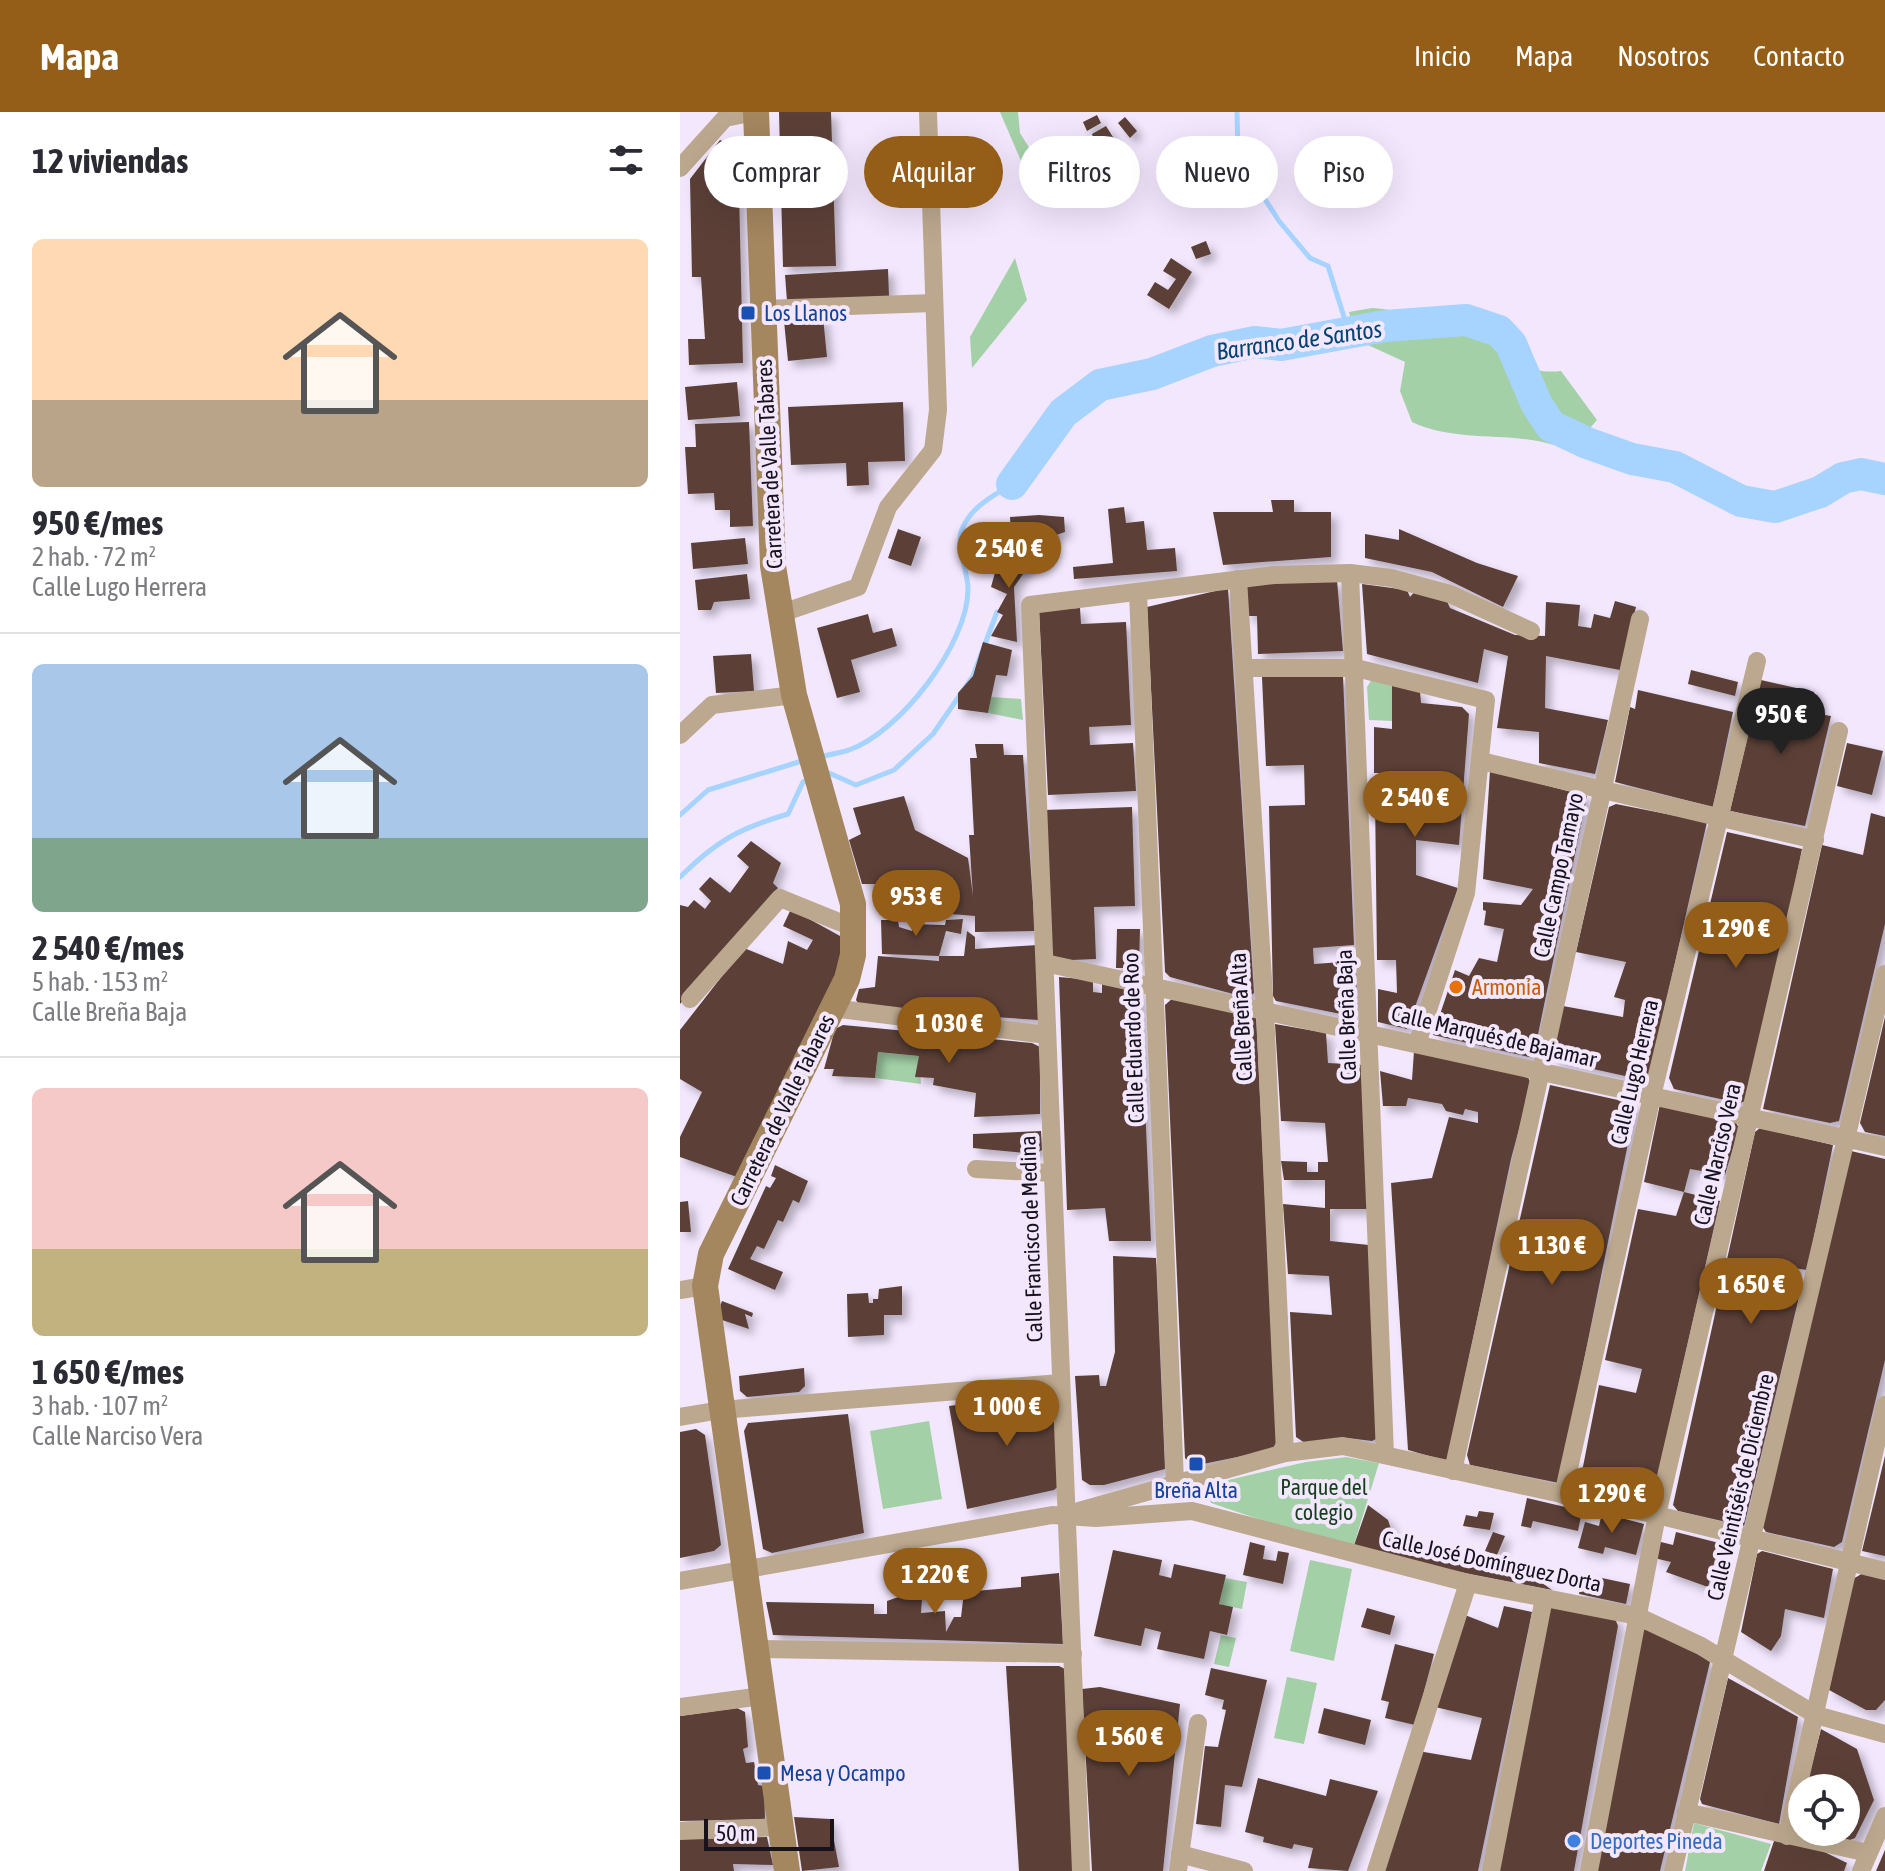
<!DOCTYPE html>
<html lang="es">
<meta charset="utf-8">
<style>
:root{--surface:#fff;--page:#f7f7f7;--text:#2b2b33;--muted:#7c7c81;--line:#e1e1e2;--accent:#955e18}
body{margin:0;font-family:"Asap Condensed",sans-serif;background:var(--page);color:var(--text);height:100vh;display:flex;flex-direction:column;font-size:30px;white-space:nowrap}
*{box-sizing:border-box;margin:0}
p{font-size:26px;color:var(--muted)}
.icon{flex:none;width:44px;height:44px;fill:none;stroke:currentColor;stroke-width:2;stroke-linecap:round;stroke-linejoin:round}
.map{position:relative;flex:1;overflow:hidden}
.sheet{display:flex;flex-direction:column;background:var(--surface);width:680px}
.sheet>*{flex:none}
.banner{position:absolute;left:24px;top:24px;width:760px;height:72px;display:flex;gap:16px}
.buttons{position:absolute;left:1108px;top:1662px;display:grid;gap:16px}
.buttons a{display:grid;place-items:center;width:72px;height:72px;border-radius:50%;background:var(--surface);box-shadow:0 8px 32px #0002;font-size:40px}
.scale{position:absolute;left:24px;bottom:20px;width:130px;box-sizing:border-box;padding-left:8px;border:4px solid #17121b;border-top:0;font-size:22px;line-height:28px;white-space:nowrap;color:#17121b;-webkit-text-stroke:6px #f3e7fe;paint-order:stroke}
.price{position:absolute;translate:-50% -68px;padding:0 18px;border-radius:28px;background:var(--accent);color:#fff;font-size:26px;line-height:52px;filter:drop-shadow(0 2px 4px #0008)}
.price::after{content:'';position:absolute;left:50%;top:48px;width:24px;height:18px;margin-left:-12px;background:inherit;clip-path:polygon(0 0,100% 0,50% 100%)}
.price.on{background:#222;color:#fff}
ul{padding:0;list-style:none}
li{display:grid;align-content:center;gap:16px;height:424px;padding:0 32px}
li+li{border-top:2px solid var(--line)}
li span{display:grid;place-items:center;height:248px;border-radius:12px;color:#555}
li>.icon{margin-inline-start:auto}
span .icon{width:144px;height:144px;fill:#fffc;stroke-width:1}
li b{font-size:34px}
h2{display:flex;justify-content:space-between;align-items:center;height:96px;padding:0 32px;font-size:34px}
.pill{padding:0 28px;border-radius:36px;background:var(--surface);box-shadow:0 8px 32px #0002;font-size:28px;line-height:72px}
.pill.on{background:var(--accent);color:#fff}
header{display:flex;align-items:center;gap:48px;box-sizing:border-box;height:112px;padding:0 40px;background:var(--accent);color:#fff}
header strong{font-size:38px}
nav{display:flex;gap:44px;margin-inline-start:auto;font-size:28px}
main{display:flex;flex:1;min-height:0}
.map>svg:first-child{display:block}
.green{fill:#a4d0a7}
.lines{fill:none;stroke-linecap:round;stroke-linejoin:round}
.stream{stroke:#a7d3ff;stroke-width:5}
.river{stroke:#a7d3ff;stroke-width:32}
.building{fill:#5b4039;filter:url(#shadow)}
.street{stroke:#bca88e;stroke-width:18}
.secondary{stroke:#a4865f;stroke-width:26}
.transit-dot{fill:#1a4fb4;stroke:#f3e7fe;stroke-width:3}
.food-dot{fill:#e8710a;stroke:#f3e7fe;stroke-width:3}
.shop-dot{fill:#3f7fe0;stroke:#f3e7fe;stroke-width:3}
.labels{text-anchor:middle;dominant-baseline:central;stroke-width:8;stroke-linejoin:round;paint-order:stroke}
.transit-label{font-size:22px;fill:#164399;stroke:#f3e7fe;text-anchor:start}
.street-label{font-size:22px;fill:#17121b;stroke:#f3e7fe}
.food-label{font-size:22px;fill:#c56008;stroke:#f3e7fe;text-anchor:start}
.park-label{font-size:22px;fill:#153e1b;stroke:#f3e7fe}
.shop-label{font-size:22px;fill:#366cbe;stroke:#f3e7fe;text-anchor:start}
.water-label{font-size:24px;font-style:italic;fill:#014373;stroke:#f3e7fe}
</style>
<header>
<strong>Mapa</strong>
<nav><a>Inicio</a><a>Mapa</a><a>Nosotros</a><a>Contacto</a></nav>
</header>
<main>
<section class="sheet">
<h2>12 viviendas<svg class="icon" aria-label="filters" viewBox="0 0 24 24"><path d="M4 7h16M4 17h16"/><circle cx="9" cy="7" r="2"/><circle cx="15" cy="17" r="2"/></svg></h2>
<ul>
<li><span style="background:linear-gradient(#ffd9b3 65%,#b9a48a 0)"><svg class="icon" aria-label="home" viewBox="0 0 24 24"><path d="M3 11l9-7 9 7M6 9v11h12V9"/></svg></span><div><b>950 €/mes</b><p>2 hab. · 72 m²</p><p>Calle Lugo Herrera</p></div></li>
<li><span style="background:linear-gradient(#a9c7e8 70%,#7fa58c 0)"><svg class="icon" aria-label="home" viewBox="0 0 24 24"><path d="M3 11l9-7 9 7M6 9v11h12V9"/></svg></span><div><b>2 540 €/mes</b><p>5 hab. · 153 m²</p><p>Calle Breña Baja</p></div></li>
<li><span style="background:linear-gradient(#f6c9c9 65%,#c2b280 0)"><svg class="icon" aria-label="home" viewBox="0 0 24 24"><path d="M3 11l9-7 9 7M6 9v11h12V9"/></svg></span><div><b>1 650 €/mes</b><p>3 hab. · 107 m²</p><p>Calle Narciso Vera</p></div></li>
</ul>
</section>
<div class="map">
<svg width="1205" height="1759" viewBox="0 0 1205 1759">
<defs>
<filter id="shadow"><feDropShadow dx="6" dy="6" stdDeviation="4" flood-color="#0004"/></filter>
</defs>
<rect width="100%" height="100%" fill="#f3e7fe"/>
<g class="green">
<polygon points="320,0 338,0 340,21 363,58 371,82 359,91"/>
<polygon points="335,146 347,188 292,256 290,225"/>
<path d="M692,196C723,198 771,211 800,222C832,234 836,264 881,259L917,308L909,317L874,333C827,319 777,331 732,310L720,279L725,250L677,228L669,200Z"/>
<polygon points="692,567 712,571 712,609 689,608 687,575"/>
<polygon points="311,585 341,587 343,608 308,601"/>
<polygon points="198,940 239,944 241,972 195,966"/>
<polygon points="249,1309 262,1387 203,1397 190,1319"/>
<polygon points="666,1345 699,1351 672,1439 531,1391 528,1381 531,1372 626,1350"/>
<polygon points="630,1448 672,1457 654,1549 610,1539"/>
<polygon points="545,1466 567,1470 562,1497 539,1492"/>
<polygon points="541,1523 556,1526 549,1555 534,1552"/>
<polygon points="607,1565 637,1571 624,1632 594,1626"/>
<polygon points="1014,1711 1091,1732 1081,1759 1005,1759"/>
</g>
<g class="lines">
<g class="stream">
<polyline points="557,0 558,45 599,109 630,146 648,154 669,221"/>
<path d="M139,645C148,643 159,641 169,638C220,620 288,532 288,477C288,459 275,433 282,417C292,394 312,385 332,372"/>
<polyline points="144,663 149,661 176,673 214,658 253,622 293,564 317,500"/>
<polyline points="0,703 28,678 125,648"/>
<path d="M0,765C36,729 60,716 108,702L123,670L130,667"/>
</g>
<polyline class="river" points="332,372 383,301 420,273 472,262 532,239 575,230 601,233 705,214 786,208 819,219 831,232 857,293 871,314 907,331 952,347 995,355 1061,389 1095,395 1140,380 1163,366 1181,362 1205,367"/>
</g>
<g class="building">
<polygon points="99,0 151,0 156,154 103,155"/>
<polygon points="417,3 421,11 407,19 403,10"/>
<polygon points="445,5 457,19 450,26 438,11"/>
<polygon points="426,14 452,55 427,66 412,22"/>
<polygon points="40,28 58,36 63,251 9,253 8,227 25,227 21,165 12,165 10,67"/>
<polygon points="526,129 531,142 516,147 511,135"/>
<polygon points="491,146 512,160 489,197 467,183 475,170 488,178 496,167 483,159"/>
<polygon points="208,157 209,184 107,189 105,163"/>
<polygon points="143,205 147,245 108,249 104,209"/>
<polygon points="57,270 60,304 8,308 5,275"/>
<polygon points="223,290 225,349 188,350 189,373 167,374 166,351 111,353 108,295"/>
<polygon points="69,310 73,414 50,415 50,398 35,398 34,381 8,382 5,335 16,335 15,312"/>
<polygon points="591,388 614,388 614,400 651,400 651,445 543,453 533,400 593,400"/>
<polygon points="444,395 446,411 464,409 467,438 495,436 497,459 394,467 393,455 433,451 428,397"/>
<polygon points="359,403 384,405 385,420 356,430 331,421 330,405"/>
<polygon points="218,417 241,425 231,454 208,446"/>
<polygon points="719,417 797,451 838,464 823,495 752,460 685,446 685,422 719,428"/>
<polygon points="65,426 68,452 13,457 11,431"/>
<polygon points="323,432 353,448 334,475 337,530 311,524 323,503 317,500 327,482 311,475"/>
<polygon points="67,462 70,487 34,490 31,498 18,498 15,468"/>
<polygon points="657,468 663,539 578,542 577,504 567,504 567,473"/>
<polygon points="682,472 727,478 730,485 737,477 766,487 770,496 835,523 865,524 866,490 900,493 898,514 911,516 914,502 930,506 935,489 956,495 940,558 866,544 865,596 928,608 915,662 859,651 859,620 817,616 828,544 804,537 798,571 687,542"/>
<polygon points="548,476 574,881 568,886 490,865 485,860 467,495"/>
<polygon points="400,496 401,512 446,510 451,613 409,615 410,633 453,631 456,679 368,683 359,498"/>
<polygon points="188,502 193,521 212,516 217,534 171,548 180,580 157,586 137,516"/>
<polygon points="303,530 332,538 327,564 316,563 308,601 278,597 278,581 293,564"/>
<polygon points="71,542 74,579 36,581 33,544"/>
<polygon points="1011,558 1058,570 1055,584 1008,572"/>
<polygon points="663,564 674,833 633,836 634,852 676,849 677,902 671,904 596,889 593,884 589,694 625,693 624,653 586,654 582,565"/>
<polygon points="1081,568 1134,580 1132,601 1151,604 1125,714 1050,699"/>
<polygon points="712,571 740,579 741,591 782,595 789,602 779,733 736,728 736,763 778,776 727,917 698,910 698,877 717,881 716,848 697,848 695,682 735,681 736,661 694,661 694,615 712,617"/>
<polygon points="958,578 1053,600 1033,695 935,670 950,595 955,597"/>
<polygon points="1167,631 1203,639 1192,683 1157,674"/>
<polygon points="295,632 323,632 324,643 343,643 355,819 295,820 295,804 197,796 197,772 182,772 169,728 181,722 173,696 224,684 235,718 288,746 293,784 289,723 294,723 290,646 297,646"/>
<polygon points="810,659 907,684 854,942 849,945 753,923 775,858 789,864 799,846 817,850 824,817 804,813 806,799 803,798 803,790 841,793 853,777 803,767"/>
<polygon points="936,692 1027,710 968,969 872,948 883,894 943,905 945,888 934,885 946,850 896,840 929,695"/>
<polygon points="452,695 455,794 414,795 416,847 368,849 364,698"/>
<polygon points="1191,701 1205,705 1205,812 1159,1009 1150,1011 1083,997 1142,733 1183,743"/>
<polygon points="1047,720 1122,737 1070,988 1059,991 994,977 989,966"/>
<polygon points="71,729 101,751 93,771 98,776 0,892 0,793 8,795 14,788 25,797 31,789 19,777 30,765 50,781 69,755 57,744"/>
<polygon points="111,797 160,824 166,833 153,873 60,1066 0,1045 0,1025 22,980 0,967 0,918 64,836 103,852 108,829 127,838 133,828 103,814"/>
<polygon points="283,807 281,822 266,819 259,844 202,842 201,808 218,808 219,815 232,819 232,812 265,813 266,808"/>
<polygon points="437,817 460,817 459,856 436,856"/>
<polygon points="287,819 295,825 295,837 358,833 358,908 181,896 176,888 179,877 195,875 198,844 259,849 259,844 284,844"/>
<polygon points="379,865 413,868 413,880 422,881 422,870 460,878 471,1129 429,1129 425,1096 387,1098"/>
<polygon points="494,885 576,904 597,1329 592,1338 513,1354 505,1346 485,893"/>
<polygon points="1205,905 1205,1024 1185,1020 1180,1011"/>
<polygon points="595,912 646,921 648,951 685,953 691,1097 650,1097 650,1129 689,1133 700,1325 692,1329 668,1326 625,1331 616,1325 610,1200 652,1203 649,1164 608,1162 603,1092 645,1096 645,1068 604,1068 601,1049 627,1050 627,1060 638,1060 638,1050 648,1050 645,1011 601,1009"/>
<polygon points="163,913 352,931 360,935 360,1002 294,1005 296,981 253,973 254,966 235,965 239,944 198,940 195,966 152,964 154,957 144,957 155,917"/>
<polygon points="734,939 848,965 851,972 831,1047 767,1349 728,1338 711,1071 752,1066 769,1005 798,1011 798,1000 785,997 783,1003 766,999 762,992 728,986 726,994 703,994 700,959 732,968"/>
<polygon points="870,973 956,992 879,1371 790,1353 787,1343"/>
<polygon points="980,992 1055,1009 1059,1016 1045,1063 1010,1057 1004,1080 1040,1089 971,1393 904,1379 900,1370 919,1273 956,1281 962,1257 925,1248 958,1097 996,1104 1004,1080 964,1070"/>
<polygon points="1080,1016 1153,1033 1127,1158 1086,1152 1083,1177 1119,1185 1064,1414 998,1399 993,1393 1075,1020"/>
<polygon points="361,1019 362,1038 355,1042 293,1036 293,1022"/>
<polygon points="1171,1039 1205,1047 1205,1248 1162,1430 1154,1435 1086,1420 1082,1414"/>
<polygon points="95,1053 128,1069 119,1091 113,1088 103,1110 98,1108 84,1137 77,1134 70,1147 103,1160 95,1178 48,1157 86,1074 90,1076 96,1066 91,1064"/>
<polygon points="8,1089 11,1120 0,1120 0,1090"/>
<polygon points="433,1144 476,1146 485,1357 424,1373 410,1373 402,1368 395,1264 419,1263 420,1274 426,1274 435,1240"/>
<polygon points="222,1174 222,1203 204,1203 204,1223 168,1225 167,1182 188,1181 189,1191 193,1191 193,1187 198,1187 199,1177"/>
<polygon points="42,1189 73,1201 72,1205 65,1202 69,1217 36,1206"/>
<polygon points="124,1256 125,1274 119,1280 67,1285 60,1279 59,1264"/>
<polygon points="367,1281 376,1287 382,1371 374,1378 287,1397 269,1294"/>
<polygon points="168,1302 184,1421 92,1441 83,1437 64,1319 68,1311"/>
<polygon points="16,1317 25,1323 41,1433 34,1439 0,1446 0,1320"/>
<polygon points="1205,1344 1205,1444 1182,1439"/>
<polygon points="847,1386 902,1399 898,1419 853,1409 851,1416 841,1414"/>
<polygon points="688,1393 708,1408 712,1420 737,1438 788,1452 791,1439 822,1453 856,1453 855,1466 872,1478 672,1439"/>
<polygon points="799,1399 814,1401 810,1418 783,1414 786,1403 797,1405"/>
<polygon points="922,1401 964,1412 956,1443 925,1435 923,1442 898,1436 905,1410 919,1414"/>
<polygon points="813,1420 825,1424 817,1443 805,1439"/>
<polygon points="996,1420 1039,1431 1028,1475 986,1460 991,1450 974,1446 977,1429 993,1433"/>
<polygon points="570,1430 585,1434 583,1447 596,1449 598,1439 609,1441 603,1472 563,1463"/>
<polygon points="433,1438 482,1448 479,1463 491,1466 494,1452 546,1463 539,1492 553,1495 547,1523 530,1519 524,1547 477,1537 481,1520 465,1516 461,1534 414,1524"/>
<polygon points="1082,1439 1153,1457 1144,1506 1105,1497 1101,1524 1091,1539 1061,1520 1077,1442"/>
<polygon points="244,1457 241,1501 265,1499 266,1520 274,1505 281,1505 284,1480 341,1475 341,1465 379,1461 383,1532 93,1523 86,1490 194,1492 194,1502 207,1502 207,1489 224,1483 225,1461"/>
<polygon points="1183,1461 1205,1465 1205,1588 1196,1598 1186,1598 1149,1578 1173,1467"/>
<polygon points="903,1462 950,1472 946,1492 899,1482"/>
<polygon points="824,1494 852,1500 798,1759 702,1759 738,1639 791,1648 802,1606 755,1595 785,1503 818,1516"/>
<polygon points="867,1495 934,1504 938,1514 894,1759 817,1759"/>
<polygon points="687,1496 715,1504 710,1523 681,1515"/>
<polygon points="962,1517 985,1520 1030,1550 980,1759 917,1759"/>
<polygon points="715,1532 754,1542 735,1613 705,1606 709,1590 701,1588"/>
<polygon points="326,1554 379,1554 387,1558 397,1759 339,1759"/>
<polygon points="531,1556 587,1568 562,1675 545,1673 541,1715 516,1712 525,1634 538,1635 546,1598 542,1597 544,1588 525,1583"/>
<polygon points="1048,1566 1118,1605 1099,1712 1022,1692 1020,1687"/>
<polygon points="420,1575 500,1592 483,1759 412,1759 402,1577"/>
<polygon points="57,1596 65,1600 68,1635 63,1637 66,1651 74,1650 78,1673 84,1674 85,1707 0,1709 0,1604"/>
<polygon points="644,1596 691,1608 685,1633 638,1621"/>
<polygon points="1141,1617 1177,1637 1194,1688 1175,1726 1165,1730 1133,1720 1166,1720 1166,1676 1126,1676"/>
<polygon points="578,1666 646,1684 650,1667 698,1679 668,1759 628,1756 633,1736 614,1732 612,1737 583,1730 584,1725 565,1720"/>
<polygon points="114,1705 150,1707 159,1755 122,1759"/>
<polygon points="87,1725 93,1753 53,1752 54,1759 0,1759 0,1727"/>
<polygon points="1095,1726 1128,1732 1167,1751 1164,1759 1084,1759"/>
<polygon points="1205,1738 1205,1759 1196,1759"/>
</g>
<g class="lines">
<g class="street">
<polyline points="0,56 45,6 75,0"/>
<polyline points="83,197 254,191"/>
<polyline points="670,461 705,1343"/>
<polyline points="558,467 585,899 605,1341"/>
<polyline points="458,481 495,1370"/>
<polyline points="99,502 178,475 208,395 253,338 258,298 248,0"/>
<polyline points="565,556 676,556 806,588 786,781 737,932"/>
<polyline points="0,623 32,593 114,583"/>
<polyline points="801,649 1135,728"/>
<polyline points="365,851 1205,1035"/>
<polyline points="10,887 100,786 174,816"/>
<polyline points="152,896 367,923"/>
<polyline points="296,1057 372,1061"/>
<polyline points="0,1178 25,1174"/>
<polyline points="0,1305 41,1298 380,1271"/>
<polyline points="773,1359 960,507"/>
<polyline points="883,1383 972,984 1077,549"/>
<polyline points="399,1399 605,1341 663,1334 977,1403 1205,1459"/>
<polyline points="0,1469 372,1403 416,1406 512,1399 788,1471 957,1504 1021,1534 1136,1603 1205,1622"/>
<polyline points="75,1537 393,1542"/>
<polyline points="0,1595 82,1584"/>
<polyline points="1006,1700 1188,1741"/>
<polyline points="0,1719 101,1715"/>
<polyline points="1107,1724 1205,1293"/>
<polyline points="500,1742 564,1759"/>
<polyline points="401,1759 350,493 594,463 670,461 711,466 770,482 851,519"/>
<polyline points="498,1759 518,1611"/>
<polyline points="696,1759 788,1471"/>
<polyline points="811,1759 864,1486"/>
<polyline points="909,1759 977,1403 1159,619"/>
<polyline points="993,1759 1205,862"/>
<polyline points="1181,1759 1205,1704"/>
</g>
<polyline class="secondary" points="76,0 93,454 114,583 173,792 173,843 167,867 31,1142 25,1174 107,1759"/>
</g>
<g class="transit-dot">
<rect x="60" y="193" width="16" height="16" rx="4"/>
<rect x="508" y="1344" width="16" height="16" rx="4"/>
<rect x="76" y="1653" width="16" height="16" rx="4"/>
</g>
<circle class="food-dot" cx="776" cy="875" r="8"/>
<circle class="shop-dot" cx="894" cy="1729" r="8"/>
<g class="labels">
<g class="transit-label">
<text x="84" y="201">Los Llanos</text>
<text x="516" y="1378" text-anchor="middle">Breña Alta</text>
<text x="100" y="1661">Mesa y Ocampo</text>
</g>
<g class="street-label">
<text transform="translate(89 352) rotate(-93)">Carretera de Valle Tabares</text>
<text transform="translate(878 763) rotate(-78)">Calle Campo Tamayo</text>
<text transform="translate(666 903) rotate(-92)">Calle Breña Baja</text>
<text transform="translate(561 905) rotate(-93)">Calle Breña Alta</text>
<text transform="translate(814 924) rotate(13)">Calle Marqués de Bajamar</text>
<text transform="translate(453 926) rotate(-92)">Calle Eduardo de Roo</text>
<text transform="translate(954 960) rotate(-77)">Calle Lugo Herrera</text>
<text transform="translate(102 998) rotate(-64)">Carretera de Valle Tabares</text>
<text transform="translate(1037 1042) rotate(-77)">Calle Narciso Vera</text>
<text transform="translate(351 1127) rotate(-92)">Calle Francisco de Medina</text>
<text transform="translate(1060 1375) rotate(-77)">Calle Veintiséis de Diciembre</text>
<text transform="translate(812 1449) rotate(12)">Calle José Domínguez Dorta</text>
</g>
<g class="food-label">
<text x="792" y="875">Armonía</text>
</g>
<g class="park-label">
<text x="644" y="1375">Parque del<tspan x="644" dy="25">colegio</tspan></text>
</g>
<g class="shop-label">
<text x="910" y="1729">Deportes Pineda</text>
</g>
<g class="water-label">
<text transform="translate(619 228) rotate(-8)">Barranco de Santos</text>
</g>
</g>
</svg>
<div class="buttons">
<a><svg class="icon" aria-label="locate" viewBox="0 0 24 24"><circle cx="12" cy="12" r="6"/><path d="M12 2v4M12 18v4M2 12h4M18 12h4"/></svg></a>
</div>
<div class="scale">50 m</div>
<b class="price" style="left:329px;top:478px">2 540 €</b>
<b class="price on" style="left:1101px;top:644px">950 €</b>
<b class="price" style="left:735px;top:727px">2 540 €</b>
<b class="price" style="left:236px;top:826px">953 €</b>
<b class="price" style="left:1056px;top:858px">1 290 €</b>
<b class="price" style="left:269px;top:953px">1 030 €</b>
<b class="price" style="left:872px;top:1175px">1 130 €</b>
<b class="price" style="left:1071px;top:1214px">1 650 €</b>
<b class="price" style="left:327px;top:1336px">1 000 €</b>
<b class="price" style="left:932px;top:1423px">1 290 €</b>
<b class="price" style="left:255px;top:1504px">1 220 €</b>
<b class="price" style="left:449px;top:1666px">1 560 €</b>
<div class="banner">
<a class="pill">Comprar</a>
<a class="pill on">Alquilar</a>
<a class="pill">Filtros</a>
<a class="pill">Nuevo</a>
<a class="pill">Piso</a>
</div>
</div>
</main>
